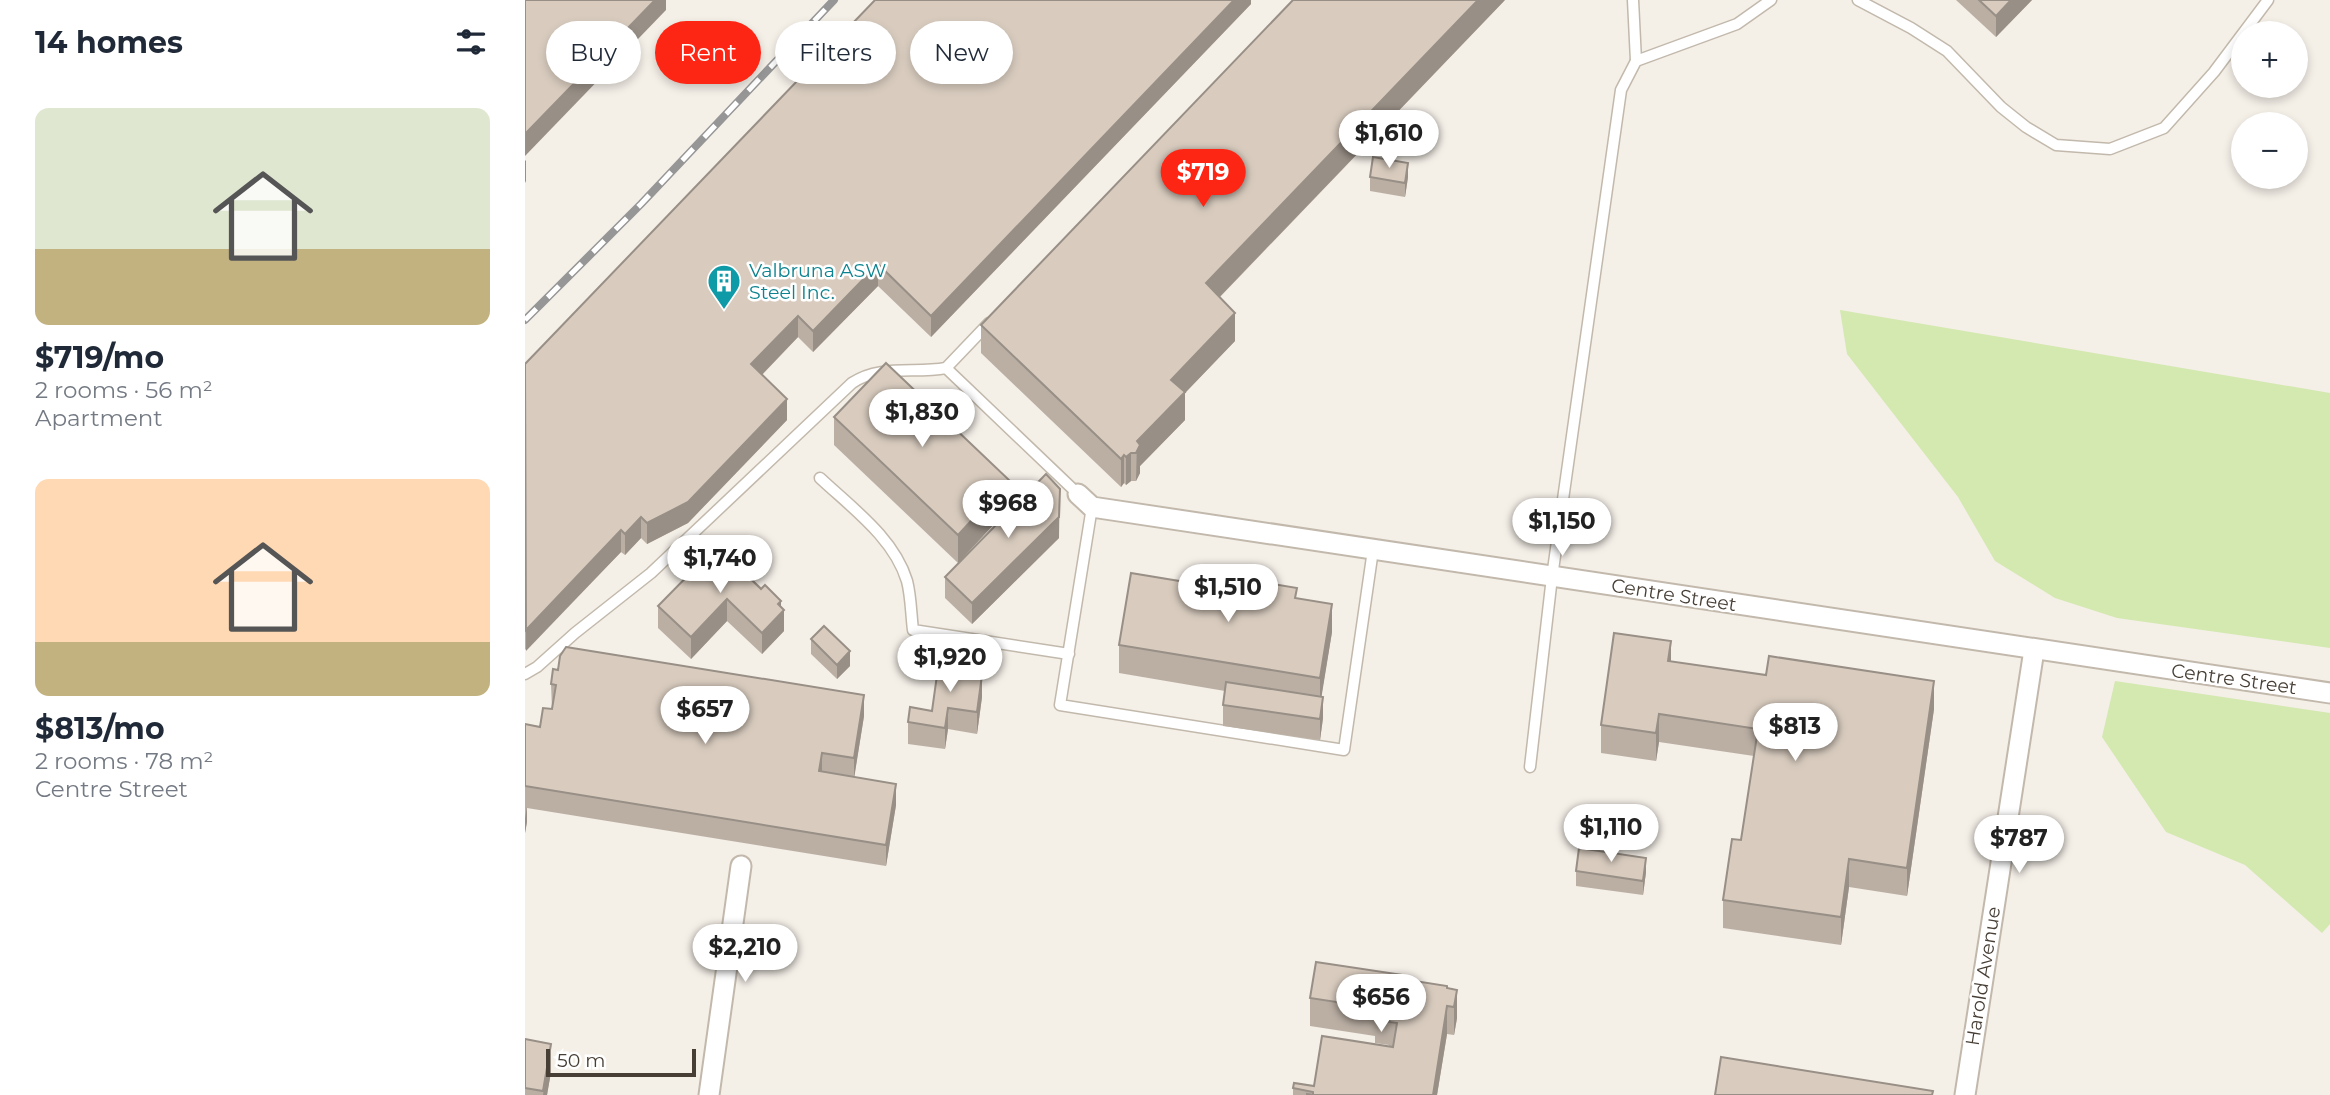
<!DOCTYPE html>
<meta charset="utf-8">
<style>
:root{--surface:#fff;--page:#f6f6f7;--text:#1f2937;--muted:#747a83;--accent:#fd2514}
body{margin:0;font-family:Montserrat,sans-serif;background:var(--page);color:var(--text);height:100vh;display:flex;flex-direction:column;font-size:26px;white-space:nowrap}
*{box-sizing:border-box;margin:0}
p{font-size:23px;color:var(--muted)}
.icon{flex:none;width:38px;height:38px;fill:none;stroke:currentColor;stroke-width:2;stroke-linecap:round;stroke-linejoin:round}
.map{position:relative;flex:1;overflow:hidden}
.panel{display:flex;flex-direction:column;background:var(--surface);width:525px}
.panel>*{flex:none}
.guide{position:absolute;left:21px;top:21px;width:665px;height:63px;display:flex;gap:14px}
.buttons{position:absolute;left:1706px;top:21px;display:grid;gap:14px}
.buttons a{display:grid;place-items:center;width:77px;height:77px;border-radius:50%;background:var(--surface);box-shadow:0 4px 10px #0003;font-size:35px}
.scale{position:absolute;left:21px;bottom:18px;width:150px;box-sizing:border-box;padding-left:7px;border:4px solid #473f36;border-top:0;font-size:19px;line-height:24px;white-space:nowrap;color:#473f36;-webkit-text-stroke:5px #fff;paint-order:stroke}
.price{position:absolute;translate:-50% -60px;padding:0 16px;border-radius:24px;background:#fff;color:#222;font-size:23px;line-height:46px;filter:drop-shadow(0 2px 4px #0008)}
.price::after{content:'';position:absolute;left:50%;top:42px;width:21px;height:16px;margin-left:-10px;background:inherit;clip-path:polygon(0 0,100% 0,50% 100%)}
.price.on{background:var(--accent);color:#fff}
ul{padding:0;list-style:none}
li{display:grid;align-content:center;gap:14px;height:371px;padding:0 35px}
li span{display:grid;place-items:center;height:217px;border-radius:14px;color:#555}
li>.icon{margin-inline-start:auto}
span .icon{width:126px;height:126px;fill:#fffc;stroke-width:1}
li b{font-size:30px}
h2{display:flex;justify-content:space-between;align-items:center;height:84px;padding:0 35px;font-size:30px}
.chip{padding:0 24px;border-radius:32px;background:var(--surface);box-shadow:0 4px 10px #0003;font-size:24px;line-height:63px}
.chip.on{background:var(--accent);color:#fff}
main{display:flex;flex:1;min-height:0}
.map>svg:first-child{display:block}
.green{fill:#d3e9af}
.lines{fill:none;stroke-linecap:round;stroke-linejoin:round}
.service-casing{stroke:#c2b9ac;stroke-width:13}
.minor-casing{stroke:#c2b9ac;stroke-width:23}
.service{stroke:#fff;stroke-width:10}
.minor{stroke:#fff;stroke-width:19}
.rail-casing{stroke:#969696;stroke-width:8}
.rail{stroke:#fff;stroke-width:5;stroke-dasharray:16;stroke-linecap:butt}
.wall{fill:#bbafa4}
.shaded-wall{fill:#988f86}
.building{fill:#d9ccbf;stroke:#988f86;stroke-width:2}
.labels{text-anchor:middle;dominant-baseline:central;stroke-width:5;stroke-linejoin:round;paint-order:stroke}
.culture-label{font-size:19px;fill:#0d838f;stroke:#fff;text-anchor:start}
.street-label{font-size:19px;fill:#473f36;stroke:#fff}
</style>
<main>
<section class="panel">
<h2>14 homes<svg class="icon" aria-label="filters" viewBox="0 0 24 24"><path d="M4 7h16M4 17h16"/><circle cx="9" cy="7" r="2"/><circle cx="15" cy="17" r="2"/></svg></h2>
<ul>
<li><span style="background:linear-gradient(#dfe7d0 65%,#c2b280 0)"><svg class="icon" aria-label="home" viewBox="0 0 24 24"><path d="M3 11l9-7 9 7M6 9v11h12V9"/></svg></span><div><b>$719/mo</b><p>2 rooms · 56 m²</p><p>Apartment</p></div></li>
<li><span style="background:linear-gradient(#ffd9b3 75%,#c2b280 0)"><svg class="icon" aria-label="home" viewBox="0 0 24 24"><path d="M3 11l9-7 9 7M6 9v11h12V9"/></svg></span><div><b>$813/mo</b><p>2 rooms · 78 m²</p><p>Centre Street</p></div></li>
</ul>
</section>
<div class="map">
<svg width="1805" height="1095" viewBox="0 0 1805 1095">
<rect width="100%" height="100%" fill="#f4efe7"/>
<g class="green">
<polygon points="1315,310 1805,393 1805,648 1592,618 1530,598 1470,561 1433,497 1322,354"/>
<polygon points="1590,681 1805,713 1805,924 1797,933 1720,865 1641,832 1577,737"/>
</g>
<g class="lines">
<defs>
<g id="service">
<polyline points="1108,0 1111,61"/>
<polyline points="1333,0 1386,28 1422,51 1476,107 1501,127 1531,145 1585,149 1639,128 1689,72 1743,0"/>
<polyline points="421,368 553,494"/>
<path d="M295,478C327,508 369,538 382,581C386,596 386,614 388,630L544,654"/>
<polyline points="567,507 535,705 819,750 848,550"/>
<path d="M0,674L12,667L50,633L126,573L327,383C356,364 389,374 421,368L464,323"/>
<polyline points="1005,767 1027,577 1096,90 1111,61 1212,24 1246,0"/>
</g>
<g id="minor">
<polyline points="553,494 567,507 1805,693"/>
<polyline points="184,1095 216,866"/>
<polyline points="1440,1095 1509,650"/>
</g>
</defs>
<use href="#service" class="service-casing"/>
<use href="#minor" class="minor-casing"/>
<use href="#service" class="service"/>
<use href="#minor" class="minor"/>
<defs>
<polyline id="rail" points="0,320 116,204 309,0"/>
</defs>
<use href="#rail" class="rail-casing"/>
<use href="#rail" class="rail"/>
</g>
<g class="wall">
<polygon points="726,0 726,4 406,337 353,286 288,352 273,337 237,375 262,420 163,523 122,544 116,538 100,555 96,552 0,650 0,364"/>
<polygon points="980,0 695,297 710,341 660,393 660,420 615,466 615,473 611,481 606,481 601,485 599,483 596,487 456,353 456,325"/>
<polygon points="1431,0 1507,0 1471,37"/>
<polygon points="845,177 883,177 880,197 845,191"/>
<polygon points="309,417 484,508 433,563 309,445"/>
<polygon points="535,489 534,538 447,624 420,598 420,577"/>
<polygon points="192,546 256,606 259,631 237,654 202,621 166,659 133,628 133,606"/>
<polygon points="715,591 772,599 807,632 796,697 798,718 795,740 698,726 698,705 700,691 594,673 594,645"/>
<polygon points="286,639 325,666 312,679 286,654"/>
<polygon points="1146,662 1409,709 1382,896 1324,887 1316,945 1198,928 1198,900 1216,840 1229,756 1134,742 1131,761 1076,753 1076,725"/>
<polygon points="411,668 450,674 457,697 452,734 423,729 420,749 383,744 383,722 407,711 411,683"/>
<polygon points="26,684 339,716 329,777 371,805 361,866 2,808 2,822 0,833 0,724 15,727 27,709"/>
<polygon points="1051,871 1121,872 1118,895 1051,886"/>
<polygon points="878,979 932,990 932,1018 929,1035 922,1034 912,1095 768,1095 768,1088 789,1086 864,1046 864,1045 850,1043 850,1036 785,1026 785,998"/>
<polygon points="0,1039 26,1072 22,1095 0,1095"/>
</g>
<g class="shaded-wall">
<polygon points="130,0 141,0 141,10 0,156 0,134"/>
<polygon points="709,0 726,0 726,4 406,337 406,316"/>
<polygon points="953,0 980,0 681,311 681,283"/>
<polygon points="1486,0 1507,0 1471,37 1471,16"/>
<polygon points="1,160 1,181 0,183 0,161"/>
<polygon points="883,163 883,177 880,197 880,183"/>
<polygon points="353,264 353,286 288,352 288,331"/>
<polygon points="710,313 710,341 660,393 660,420 615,466 615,473 611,481 612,441 646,380"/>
<polygon points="273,316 273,337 226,386 226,364"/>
<polygon points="262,399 262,420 163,523 122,544 122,523"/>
<polygon points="606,453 606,481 601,485 601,457"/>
<polygon points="599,455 599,483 596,487 596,459"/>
<polygon points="484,480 484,508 433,563 433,535"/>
<polygon points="116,517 116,538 100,555 100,534"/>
<polygon points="534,517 534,538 447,624 447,603"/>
<polygon points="96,530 96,552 1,651 1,630"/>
<polygon points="202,599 202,621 166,659 166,637"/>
<polygon points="256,601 256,614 259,610 259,631 237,654 237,633 253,604"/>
<polygon points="807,604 807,632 795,706 795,678"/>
<polygon points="1146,641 1146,669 1143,661"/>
<polygon points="325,651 325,666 312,679 312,665"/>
<polygon points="457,675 457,697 452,734 452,712"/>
<polygon points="1409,681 1409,709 1382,896 1382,868"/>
<polygon points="339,695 339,716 329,779 329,758"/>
<polygon points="798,697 798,718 795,740 795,719"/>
<polygon points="423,708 423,729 420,749 420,728"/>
<polygon points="1134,714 1134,742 1131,761 1131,733"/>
<polygon points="297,753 297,774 294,771"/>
<polygon points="371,784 371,805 361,866 361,845"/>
<polygon points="2,807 2,822 0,833 0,818"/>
<polygon points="1121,858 1121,872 1118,895 1118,881"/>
<polygon points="1324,859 1324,887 1316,945 1316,917"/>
<polygon points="932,990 932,1018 929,1035 929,1007"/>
<polygon points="922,1006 922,1034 912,1095 908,1095"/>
<polygon points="26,1044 26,1072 22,1095 18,1095"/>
</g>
<g class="building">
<polygon points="0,0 130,0 0,134"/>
<polygon points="350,0 709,0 406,316 353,264 288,331 273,316 226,364 262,399 163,502 122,523 116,517 100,534 96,530 1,630 0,364"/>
<polygon points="768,0 953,0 681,283 710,313 646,380 660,392 612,441 615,445 611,453 606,453 601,457 599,455 596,459 456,325"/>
<polygon points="1454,0 1486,0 1471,16"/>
<polygon points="848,157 883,163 880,183 845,177"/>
<polygon points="361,363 484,480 433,535 309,417"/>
<polygon points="521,474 535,489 534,517 447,603 420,577"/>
<polygon points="192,546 236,589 240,585 256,601 253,604 259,610 237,633 202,599 166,637 133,606"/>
<polygon points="606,573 715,591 717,579 772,588 770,598 807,604 795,678 594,645"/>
<polygon points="299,626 325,651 312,665 286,639"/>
<polygon points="1089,633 1146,641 1143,661 1241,675 1244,656 1409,681 1382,868 1324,859 1316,917 1198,900 1207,839 1216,840 1233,729 1134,714 1131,733 1076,725"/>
<polygon points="41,647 339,695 329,758 297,753 294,771 371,784 361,845 0,786 0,724 15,727 18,708 27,709 31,685 26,684 28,669 33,670 35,656"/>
<polygon points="412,660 450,665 449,674 457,675 452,712 423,708 420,728 383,722 385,707 407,711 413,668 411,668"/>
<polygon points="701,682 798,697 795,719 698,705"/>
<polygon points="1054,848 1121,858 1118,881 1051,871"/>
<polygon points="791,962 878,975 877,979 922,986 922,988 932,990 929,1007 922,1006 908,1095 782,1095 782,1094 788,1095 788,1092 768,1088 769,1083 789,1086 797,1036 868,1047 872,1023 864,1022 865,1017 850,1015 851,1008 785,998"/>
<polygon points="0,1039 26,1044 18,1091 0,1088"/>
<polygon points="1196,1057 1408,1091 1407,1095 1190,1095"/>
</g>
<defs>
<symbol id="building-pin" viewBox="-11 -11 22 30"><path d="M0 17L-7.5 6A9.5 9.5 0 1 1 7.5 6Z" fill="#0f9aa8" stroke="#fff"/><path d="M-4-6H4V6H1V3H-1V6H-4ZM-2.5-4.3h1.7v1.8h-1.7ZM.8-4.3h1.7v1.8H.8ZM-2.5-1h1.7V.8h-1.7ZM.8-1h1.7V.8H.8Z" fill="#fff"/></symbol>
</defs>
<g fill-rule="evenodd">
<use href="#building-pin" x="180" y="262" width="38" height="52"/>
</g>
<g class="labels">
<g class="culture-label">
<text x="224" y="270">Valbruna ASW<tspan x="224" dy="22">Steel Inc.</tspan></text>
</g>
<g class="street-label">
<text transform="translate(1149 595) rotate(9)">Centre Street</text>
<text transform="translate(1709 679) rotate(8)">Centre Street</text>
<text transform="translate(1458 976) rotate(-81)">Harold Avenue</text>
</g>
</g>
</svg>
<div class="buttons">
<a>+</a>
<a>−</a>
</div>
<div class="scale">50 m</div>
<b class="price" style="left:864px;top:170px">$1,610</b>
<b class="price on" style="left:678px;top:209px">$719</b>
<b class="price" style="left:397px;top:449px">$1,830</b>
<b class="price" style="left:483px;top:540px">$968</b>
<b class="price" style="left:1037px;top:558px">$1,150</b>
<b class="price" style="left:195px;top:595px">$1,740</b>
<b class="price" style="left:703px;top:624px">$1,510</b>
<b class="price" style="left:425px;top:694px">$1,920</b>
<b class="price" style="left:180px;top:746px">$657</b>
<b class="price" style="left:1270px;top:763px">$813</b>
<b class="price" style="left:1086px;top:864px">$1,110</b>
<b class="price" style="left:1494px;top:875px">$787</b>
<b class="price" style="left:220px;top:984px">$2,210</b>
<b class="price" style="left:856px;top:1034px">$656</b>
<div class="guide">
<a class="chip">Buy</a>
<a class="chip on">Rent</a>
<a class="chip">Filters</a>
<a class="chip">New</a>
</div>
</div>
</main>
